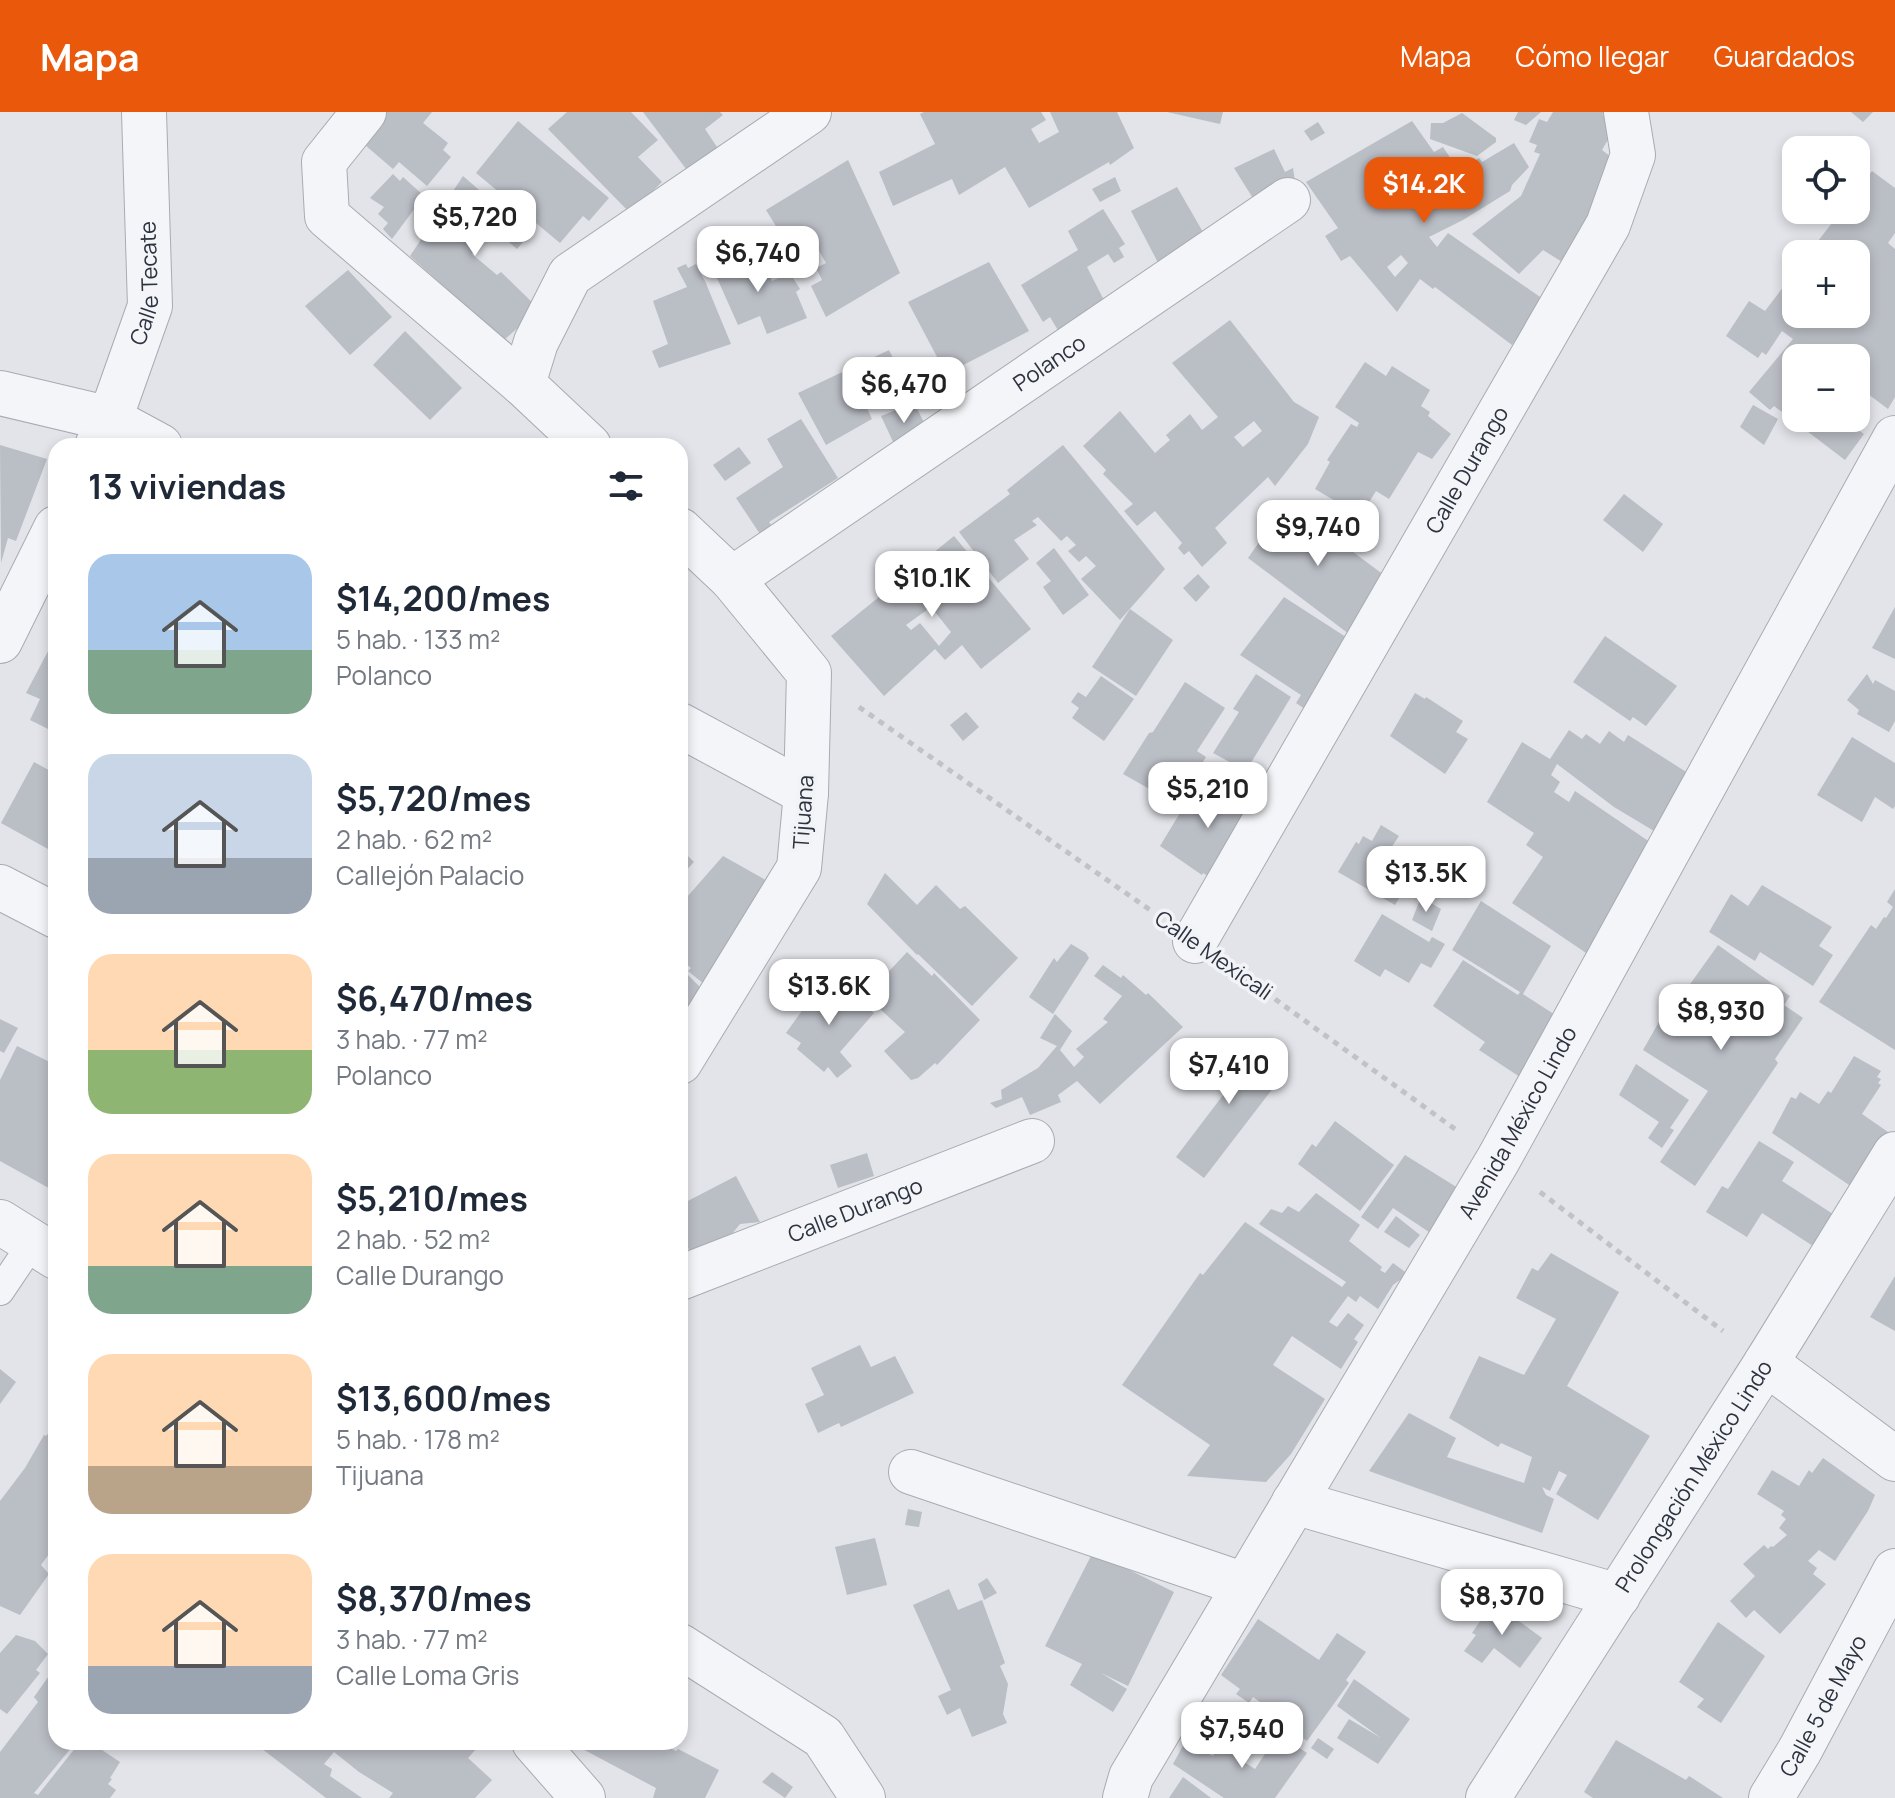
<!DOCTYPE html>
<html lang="es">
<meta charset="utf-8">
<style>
:root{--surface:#fff;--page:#f6f6f7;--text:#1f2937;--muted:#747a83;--accent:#ea580c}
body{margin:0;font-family:Manrope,sans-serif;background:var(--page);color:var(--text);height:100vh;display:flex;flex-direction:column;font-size:30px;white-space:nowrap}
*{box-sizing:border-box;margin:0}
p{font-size:26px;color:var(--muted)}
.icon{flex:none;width:44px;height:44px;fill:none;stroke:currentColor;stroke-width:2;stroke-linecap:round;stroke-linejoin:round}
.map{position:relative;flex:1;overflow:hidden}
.drawer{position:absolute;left:48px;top:326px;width:640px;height:1312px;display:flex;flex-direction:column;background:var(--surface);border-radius:24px;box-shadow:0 4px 12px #0003}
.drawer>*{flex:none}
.fabs{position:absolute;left:1782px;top:24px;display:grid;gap:16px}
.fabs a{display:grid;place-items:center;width:88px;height:88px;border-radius:16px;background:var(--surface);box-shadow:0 4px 12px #0003;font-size:40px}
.price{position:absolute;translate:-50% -68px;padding:0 18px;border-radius:16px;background:#fff;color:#222;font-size:26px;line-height:52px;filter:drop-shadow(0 2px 4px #0008)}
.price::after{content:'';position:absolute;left:50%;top:48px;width:24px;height:18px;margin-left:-12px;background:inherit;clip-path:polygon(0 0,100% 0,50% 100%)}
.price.active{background:var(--accent);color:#fff}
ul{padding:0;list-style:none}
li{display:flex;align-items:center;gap:24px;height:200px;padding:0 40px}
li span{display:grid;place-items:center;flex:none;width:224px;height:160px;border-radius:24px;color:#555}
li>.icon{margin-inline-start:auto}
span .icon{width:96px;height:96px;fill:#fffc;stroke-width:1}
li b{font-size:34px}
h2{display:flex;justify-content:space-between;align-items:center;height:96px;padding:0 40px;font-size:34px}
header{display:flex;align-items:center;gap:48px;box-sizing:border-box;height:112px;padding:0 40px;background:var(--accent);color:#fff}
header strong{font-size:38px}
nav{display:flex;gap:44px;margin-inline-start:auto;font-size:28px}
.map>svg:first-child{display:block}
.building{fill:#babec5;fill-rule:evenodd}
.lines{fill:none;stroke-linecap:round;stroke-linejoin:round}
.service-casing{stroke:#a8abb3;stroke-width:30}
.minor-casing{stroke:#a8abb3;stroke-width:46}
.tertiary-casing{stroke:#a8abb3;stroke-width:46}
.path{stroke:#c0c2c8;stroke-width:5;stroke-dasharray:6 6;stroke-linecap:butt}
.service{stroke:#f4f5f8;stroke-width:28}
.minor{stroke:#f4f5f8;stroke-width:44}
.tertiary{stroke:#f4f5f8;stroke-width:44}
.labels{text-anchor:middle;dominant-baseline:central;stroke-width:7;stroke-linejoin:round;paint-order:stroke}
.street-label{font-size:22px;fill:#2c323f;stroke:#f1f3f6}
</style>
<header>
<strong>Mapa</strong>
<nav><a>Mapa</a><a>Cómo llegar</a><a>Guardados</a></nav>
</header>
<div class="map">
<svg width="1895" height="1686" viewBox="0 0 1895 1686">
<rect width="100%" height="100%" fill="#e2e4e9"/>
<g class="building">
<polygon points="381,0 432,0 423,11 448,31 443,38 451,45 427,74 399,50 393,57 358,27"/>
<polygon points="567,0 631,0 658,28 638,45 662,70 630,101 548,17"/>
<polygon points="643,0 720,0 723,3 705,17 725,47 696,70"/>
<polygon points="924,0 1041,0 1046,8 1031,17 1039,31 1059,20 1050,0 1117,0 1134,36 1110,53 1109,50 1029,96 1005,55 959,83 952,67 893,94 879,60 935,32 920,2"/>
<polygon points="1167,0 1223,0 1220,12"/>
<polygon points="1518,0 1541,0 1526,13 1514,8"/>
<polygon points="1553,0 1605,0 1602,2 1608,6 1610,24 1602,38 1611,45 1575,158 1543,138 1519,162 1472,122 1521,84 1540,42 1534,40 1537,33 1529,30 1539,7 1547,10"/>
<polygon points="1851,0 1873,0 1863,10"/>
<polygon points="1462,1 1496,26 1496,30 1477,44 1430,27 1431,11 1443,11"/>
<polygon points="518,9 609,86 589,109 583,104 560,131 476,61"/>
<path d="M1412,9L1434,40L1443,35L1457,56L1442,64L1444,68L1479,46L1482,50L1514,31L1529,55L1512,73L1510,79L1463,108L1429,125L1437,135L1448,121L1543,187L1512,233L1435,175L1433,177L1420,167L1397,200L1350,144L1341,149L1325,124L1338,116L1306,70ZM1401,143L1408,151L1395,165L1387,155Z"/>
<polygon points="1318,10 1325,21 1311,29 1304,19"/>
<polygon points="1274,37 1285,60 1293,56 1296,76 1261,99 1234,56"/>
<polygon points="848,48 900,161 826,205 811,174 822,168 816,156 826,151 819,139 799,151 766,98"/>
<polygon points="1872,59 1895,76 1895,121 1888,131 1895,137 1895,285 1888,297 1856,273 1856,246 1796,246 1796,306 1841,306 1864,322 1845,348 1774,294 1770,298 1749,280 1793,227 1782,219 1766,243 1762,240 1758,246 1726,224 1749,189 1765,199 1796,158 1796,202 1856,202 1856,142 1808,142 1842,98 1856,98 1856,79"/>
<polygon points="393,62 400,69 403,65 424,84 392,127 383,117 388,111 378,102 384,95 370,86"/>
<polygon points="463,64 530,122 517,137 494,117 472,142 497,163 501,160 539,197 504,228 410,144"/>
<polygon points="1115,65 1121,79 1100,90 1092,77"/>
<polygon points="1177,75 1211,134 1165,164 1131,99"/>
<polygon points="1103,97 1125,132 1119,136 1124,145 1114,151 1108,142 1087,155 1111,202 1059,220 1050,205 1043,210 1021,173 1078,138 1068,119"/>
<polygon points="740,138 745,155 748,153 756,171 770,165 772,169 790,161 800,177 796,180 807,206 767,222 760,204 738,213 717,166 712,145"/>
<polygon points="989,150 1029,219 946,262 908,190"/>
<polygon points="686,152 688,156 696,152 705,169 731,232 659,256 652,239 668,232 653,189 687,175 677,156"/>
<polygon points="348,158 392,205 350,243 305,194"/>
<path d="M1230,208L1294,290L1319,305L1308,332L1275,374L1268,365L1215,416L1227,431L1202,455L1189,439L1184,443L1178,436L1182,431L1155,399L1137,414L1124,399L1133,392L1103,362L1106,358L1083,334L1120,299L1155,341L1170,328L1166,323L1190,302L1202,318L1218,305L1172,251ZM1254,309L1262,319L1243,335L1234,325Z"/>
<polygon points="405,219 462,276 430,308 373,253"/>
<polygon points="889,238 907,274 865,292 872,307 826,333 798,281"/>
<polygon points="1365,250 1386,264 1392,254 1430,278 1421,294 1430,300 1428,304 1451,322 1432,347 1418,340 1389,387 1376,379 1358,408 1340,395 1342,393 1315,377 1330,350 1327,348 1351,312 1357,315 1359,311 1335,295"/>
<polygon points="915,293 927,316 896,336 881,304 896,298 897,302"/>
<polygon points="1753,293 1778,307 1764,333 1740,315"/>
<polygon points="801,307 838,366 769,410 773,416 762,425 736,386 783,355 767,327"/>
<polygon points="0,333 47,347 16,429 8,426 1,451"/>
<polygon points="1063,333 1165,457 1120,508 1081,467 1096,454 1086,444 1079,450 1068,439 1076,433 1067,424 1061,429 1038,405 1032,409 1037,413 1014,428 1029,447 998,471 959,420 1010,382 1007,378"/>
<polygon points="739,335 751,351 725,369 713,353"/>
<polygon points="1624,382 1663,412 1643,440 1603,408"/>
<polygon points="1289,388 1308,403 1306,405 1388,466 1349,522 1248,446"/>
<path d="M954,424L1031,517L981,557L962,533L945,548L935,537L884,584L831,524ZM931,495L951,520L939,534L920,511L911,518L906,513Z"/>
<polygon points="1054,436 1089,483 1063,503 1043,475 1051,469 1036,451"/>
<polygon points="1198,462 1210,475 1196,490 1183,476"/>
<polygon points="1284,485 1349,527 1324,573 1319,570 1312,580 1328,592 1318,606 1296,591 1301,583 1240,543"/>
<polygon points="1895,495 1895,547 1872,536"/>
<polygon points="1130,497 1173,528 1136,584 1092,555"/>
<polygon points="56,524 56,606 50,618 30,608 40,587 26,581"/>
<polygon points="1605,524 1677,574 1646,614 1633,605 1630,609 1573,570"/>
<polygon points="1256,562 1291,585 1246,659 1213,641 1239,600 1233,597"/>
<polygon points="1867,562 1873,572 1875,568 1895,579 1895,609 1889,620 1857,602 1859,598 1847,588"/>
<polygon points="1101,564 1134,587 1104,629 1072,606 1079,596 1071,590 1078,580 1086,585"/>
<polygon points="1185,570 1225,596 1197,639 1206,645 1176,692 1123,662 1149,621 1153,620"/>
<polygon points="1415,581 1425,587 1426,585 1463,609 1456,620 1468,627 1445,662 1390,624"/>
<polygon points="966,600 979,615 963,629 950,613"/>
<polygon points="1569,618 1582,627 1586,622 1600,632 1609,619 1624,630 1628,623 1702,670 1669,728 1614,695 1557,652 1551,663 1560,670 1554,680 1569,690 1575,679 1663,739 1598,849 1512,791 1543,745 1526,733 1534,721 1487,690 1522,630 1550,647"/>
<polygon points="1852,625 1895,651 1895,694 1893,697 1875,685 1862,710 1817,683"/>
<polygon points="34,650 56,662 56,722 48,737 1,711"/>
<polygon points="1208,662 1219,669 1214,677 1257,703 1218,770 1203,761 1202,763 1160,734 1200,668 1203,670"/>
<polygon points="1381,713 1399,724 1389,739 1396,744 1391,755 1411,765 1395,793 1338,760 1356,730 1359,732 1363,724 1372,729"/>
<polygon points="680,736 694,750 680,765"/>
<polygon points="723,744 778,775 710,877 688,859 691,856 680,847 680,793"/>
<polygon points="885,761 917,793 936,773 960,797 965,794 1018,846 972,894 918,842 917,843 867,792"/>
<polygon points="1762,773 1832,815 1819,834 1833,843 1813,874 1760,840 1755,849 1709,820 1731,782 1748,794"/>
<polygon points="1895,777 1895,938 1819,890 1871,813 1876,817 1884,805 1886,806 1893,795 1887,790"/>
<polygon points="1421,785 1441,797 1432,819 1412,808"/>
<polygon points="1481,789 1551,834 1523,882 1563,908 1526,969 1479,938 1485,930 1433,894 1463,848 1518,883 1520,880 1452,838"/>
<polygon points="1382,802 1429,830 1432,825 1445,832 1431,856 1421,851 1409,871 1385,857 1380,865 1354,849"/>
<polygon points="1071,832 1086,841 1089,846 1053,902 1029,885 1054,846 1057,850"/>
<polygon points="1718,833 1790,884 1784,893 1803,906 1775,947 1778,951 1695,1074 1660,1050 1708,979 1643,938 1677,878 1683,882"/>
<polygon points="907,840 932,864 934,861 980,908 937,953 935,951 918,966 911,968 884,939 905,920 866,884"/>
<polygon points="1103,853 1121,866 1123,863 1146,883 1148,881 1183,915 1100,992 1077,969 1058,983 1061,990 1030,1003 1022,985 996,996 990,991 1002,987 1001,978 1038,956 1057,934 1040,926 1055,902 1072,919 1060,938 1074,955 1084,945 1076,937 1108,910 1103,907 1122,884 1094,864"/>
<polygon points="680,855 718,893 680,958"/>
<polygon points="826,865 874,901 840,940 852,954 837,966 828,955 824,960 797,937 801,931 786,921"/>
<polygon points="0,907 18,916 4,941 0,939"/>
<polygon points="1224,930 1284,962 1204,1066 1176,1045 1230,974 1215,962 1212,966 1200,957"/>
<polygon points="17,934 56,953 56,1080 0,1049 0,968"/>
<polygon points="1854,944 1881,959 1877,965 1881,967 1878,971 1881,973 1862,1002 1888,1020 1871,1046 1858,1079 1772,1021 1791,985 1796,987 1800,980 1819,992 1828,979 1831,981"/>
<polygon points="1636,952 1689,988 1670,1016 1674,1018 1662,1036 1648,1026 1659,1010 1619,983"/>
<polygon points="1335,1009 1394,1053 1360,1099 1298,1052 1312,1032 1316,1035"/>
<polygon points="1759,1029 1794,1050 1782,1069 1833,1102 1813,1134 1762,1101 1747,1125 1706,1100 1722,1074 1728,1077"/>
<polygon points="867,1041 874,1064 838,1076 830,1053"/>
<polygon points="1405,1043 1458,1076 1429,1120 1393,1096 1378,1117 1361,1105"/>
<polygon points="736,1064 760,1110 740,1112 722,1134 690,1140 684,1127 680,1126 680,1093"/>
<polygon points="1316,1081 1360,1113 1349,1129 1382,1155 1380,1158 1385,1161 1393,1151 1408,1162 1393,1173 1378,1197 1360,1184 1356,1190 1348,1184 1329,1210 1337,1215 1348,1201 1364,1213 1354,1227 1358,1230 1341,1257 1292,1224 1273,1253 1325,1287 1291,1342 1266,1370 1187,1364 1210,1333 1122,1273 1200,1161 1203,1163 1245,1110 1342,1175 1346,1170 1259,1112 1271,1097 1282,1101 1288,1094 1299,1100"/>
<polygon points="1396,1104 1420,1123 1409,1136 1384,1120"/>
<polygon points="1551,1141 1619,1180 1567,1274 1650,1324 1598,1408 1556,1382 1567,1363 1559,1359 1550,1379 1542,1375 1546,1383 1554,1387 1542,1421 1369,1359 1409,1301 1456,1326 1447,1345 1524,1371 1532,1345 1501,1331 1498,1335 1449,1306 1479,1244 1524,1263 1556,1207 1516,1186 1532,1156 1538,1159"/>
<polygon points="1895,1164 1895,1219 1870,1205"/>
<polygon points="860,1233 871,1255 895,1244 914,1281 841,1315 839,1311 818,1321 805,1292 824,1283 811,1256"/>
<polygon points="0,1257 16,1270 0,1292"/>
<polygon points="56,1312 56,1422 51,1431 55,1434 41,1453 49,1462 20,1503 0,1494 0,1389 25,1356 44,1323 46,1324"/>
<polygon points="1823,1346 1875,1383 1868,1399 1835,1449 1819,1438 1808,1449 1817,1456 1813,1462 1826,1472 1780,1522 1754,1498 1746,1506 1730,1489 1755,1464 1743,1452 1764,1433 1768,1437 1771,1434 1773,1435 1787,1423 1779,1416 1786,1407 1781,1403 1784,1399 1757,1382 1772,1358 1799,1374 1809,1358 1812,1361"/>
<polygon points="908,1397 922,1400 919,1415 905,1413"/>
<polygon points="875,1426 887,1473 847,1483 835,1435"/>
<polygon points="1093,1440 1174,1480 1128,1574 1101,1561 1127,1577 1113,1600 1070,1573 1082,1552 1045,1534"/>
<polygon points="987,1466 997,1481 984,1488 978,1472"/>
<polygon points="949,1477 958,1498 982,1488 1005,1551 1000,1554 1008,1572 1003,1602 1007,1611 972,1625 960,1596 947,1603 938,1584 951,1578 913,1493"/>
<polygon points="1493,1490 1542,1526 1520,1556 1494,1536 1482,1551 1464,1539 1476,1523 1472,1521"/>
<polygon points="1258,1507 1319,1548 1337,1521 1366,1540 1346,1568 1349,1571 1307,1629 1262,1597 1264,1593 1253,1585 1249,1591 1236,1582 1240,1577 1221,1563"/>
<polygon points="1718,1510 1765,1544 1721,1611 1697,1595 1704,1587 1679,1570"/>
<polygon points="16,1523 35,1529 48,1542 36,1558 40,1561 7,1602 0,1597 0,1541"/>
<polygon points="51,1561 56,1565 56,1630 76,1630 34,1681 38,1683 80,1630 99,1630 96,1634 120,1650 110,1666 112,1667 108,1672 116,1678 110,1686 0,1686 0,1640 38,1590 34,1585"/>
<polygon points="1354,1567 1410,1607 1378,1652 1337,1626 1349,1607 1381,1626 1337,1594"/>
<polygon points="1252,1608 1263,1614 1256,1626 1246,1619"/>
<polygon points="1278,1622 1307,1641 1275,1686 1224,1686 1173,1652 1185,1630 1213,1644 1219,1634 1255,1657"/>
<polygon points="1318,1626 1334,1637 1327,1647 1311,1636"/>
<polygon points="1616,1628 1686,1668 1689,1664 1723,1686 1593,1686 1584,1680"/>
<polygon points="253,1630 473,1630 478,1635 468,1646 492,1668 475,1686 389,1686 393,1681 359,1660 334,1640 324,1652 332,1657 330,1664 362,1686 326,1686"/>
<polygon points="576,1630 658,1630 676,1639 678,1637 719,1658 705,1686 653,1686 656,1676 575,1633"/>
<polygon points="772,1660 793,1675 785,1686 762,1670"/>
<polygon points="1183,1665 1211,1686 1169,1686"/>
</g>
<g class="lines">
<defs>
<polyline id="service" points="0,1179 33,1130"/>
<g id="minor">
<polyline points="364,0 324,50 327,104 523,272 589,334"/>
<polyline points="523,272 536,230 570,163 809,0"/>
<polyline points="0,281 110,307 160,334"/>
<path id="s1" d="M97,334L110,307L150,194L144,0"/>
<polyline points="680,418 732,467 809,561 806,681 799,756 680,950"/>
<path id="s2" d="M732,467L1288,88"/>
<polyline points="0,529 56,416"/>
<polyline points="680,613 806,681"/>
<polyline points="0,775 56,804"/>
<path id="s3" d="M1195,829L1608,113L1633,43L1626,0"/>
<polyline points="0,1110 56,1145"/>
<path id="s4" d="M680,1166L1032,1029"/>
<polyline points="1766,1251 1895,1347"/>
<polyline points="911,1360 1245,1473"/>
<polyline points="1294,1390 1618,1484"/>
<polyline points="680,1534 823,1625 863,1686"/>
<polyline points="534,1630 583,1686"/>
<path id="s5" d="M1488,1686L1766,1251L1895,1042"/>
<path id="s6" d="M1771,1686L1800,1638L1895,1459"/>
</g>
<g id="tertiary">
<path id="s7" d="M1125,1686L1131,1665L1498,1048L1895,326"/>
</g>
</defs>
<use href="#service" class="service-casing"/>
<use href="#minor" class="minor-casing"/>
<use href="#tertiary" class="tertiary-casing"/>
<g class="path">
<polyline points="859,595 1153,800"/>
<polyline points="1236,859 1455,1017"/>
<polyline points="1540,1080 1723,1219"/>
</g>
<use href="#service" class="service"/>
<use href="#minor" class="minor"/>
<use href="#tertiary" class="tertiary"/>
</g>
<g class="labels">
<g class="street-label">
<text stroke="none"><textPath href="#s1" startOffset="172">Calle Tecate</textPath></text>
<text stroke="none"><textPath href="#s2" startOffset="384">Polanco</textPath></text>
<text stroke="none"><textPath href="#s3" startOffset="544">Calle Durango</textPath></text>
<text transform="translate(803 700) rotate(-86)">Tijuana</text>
<text transform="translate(1214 843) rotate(35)">Calle Mexicali</text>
<text stroke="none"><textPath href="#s7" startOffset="782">Avenida México Lindo</textPath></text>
<text stroke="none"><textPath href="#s4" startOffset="188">Calle Durango</textPath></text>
<text stroke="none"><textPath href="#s5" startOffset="382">Prolongación México Lindo</textPath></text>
<text stroke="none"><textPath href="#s6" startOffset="106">Calle 5 de Mayo</textPath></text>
</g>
</g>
</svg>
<div class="fabs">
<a><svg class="icon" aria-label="locate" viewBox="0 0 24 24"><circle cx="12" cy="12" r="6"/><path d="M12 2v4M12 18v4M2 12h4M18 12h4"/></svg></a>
<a>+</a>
<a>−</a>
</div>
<b class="price active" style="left:1424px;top:113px">$14.2K</b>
<b class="price" style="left:475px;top:146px">$5,720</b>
<b class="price" style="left:758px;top:182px">$6,740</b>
<b class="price" style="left:904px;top:313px">$6,470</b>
<b class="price" style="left:1318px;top:456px">$9,740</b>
<b class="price" style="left:932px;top:507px">$10.1K</b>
<b class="price" style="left:1208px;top:718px">$5,210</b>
<b class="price" style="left:1426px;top:802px">$13.5K</b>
<b class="price" style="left:829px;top:915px">$13.6K</b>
<b class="price" style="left:1721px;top:940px">$8,930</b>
<b class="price" style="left:1229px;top:994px">$7,410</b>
<b class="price" style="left:1502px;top:1525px">$8,370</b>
<b class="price" style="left:1242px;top:1658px">$7,540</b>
<section class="drawer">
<h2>13 viviendas<svg class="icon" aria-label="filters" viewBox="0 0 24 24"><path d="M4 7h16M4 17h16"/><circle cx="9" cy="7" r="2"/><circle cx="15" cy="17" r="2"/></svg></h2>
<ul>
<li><span style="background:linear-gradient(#a9c7e8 60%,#7fa58c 0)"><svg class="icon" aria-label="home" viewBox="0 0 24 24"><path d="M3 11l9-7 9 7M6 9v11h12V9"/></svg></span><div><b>$14,200/mes</b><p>5 hab. · 133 m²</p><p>Polanco</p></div></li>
<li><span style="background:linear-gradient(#c9d6e8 65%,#9aa5b1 0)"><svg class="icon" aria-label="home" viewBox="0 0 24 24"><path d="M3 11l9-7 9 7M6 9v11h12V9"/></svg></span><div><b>$5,720/mes</b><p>2 hab. · 62 m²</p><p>Callejón Palacio</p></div></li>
<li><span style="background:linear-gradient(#ffd9b3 60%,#8fb573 0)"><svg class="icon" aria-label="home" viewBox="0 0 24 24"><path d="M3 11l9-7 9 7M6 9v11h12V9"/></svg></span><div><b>$6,470/mes</b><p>3 hab. · 77 m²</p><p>Polanco</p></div></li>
<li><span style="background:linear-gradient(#ffd9b3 70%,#7fa58c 0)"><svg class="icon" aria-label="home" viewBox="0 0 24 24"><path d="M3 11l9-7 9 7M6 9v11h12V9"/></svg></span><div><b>$5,210/mes</b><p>2 hab. · 52 m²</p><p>Calle Durango</p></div></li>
<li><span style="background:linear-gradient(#ffd9b3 70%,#b9a48a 0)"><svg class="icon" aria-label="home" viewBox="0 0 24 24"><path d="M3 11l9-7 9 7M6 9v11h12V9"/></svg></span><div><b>$13,600/mes</b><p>5 hab. · 178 m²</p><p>Tijuana</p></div></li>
<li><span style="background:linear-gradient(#ffd9b3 70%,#9aa5b1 0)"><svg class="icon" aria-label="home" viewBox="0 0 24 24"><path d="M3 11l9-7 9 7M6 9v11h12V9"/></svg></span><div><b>$8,370/mes</b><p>3 hab. · 77 m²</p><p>Calle Loma Gris</p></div></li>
</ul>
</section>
</div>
